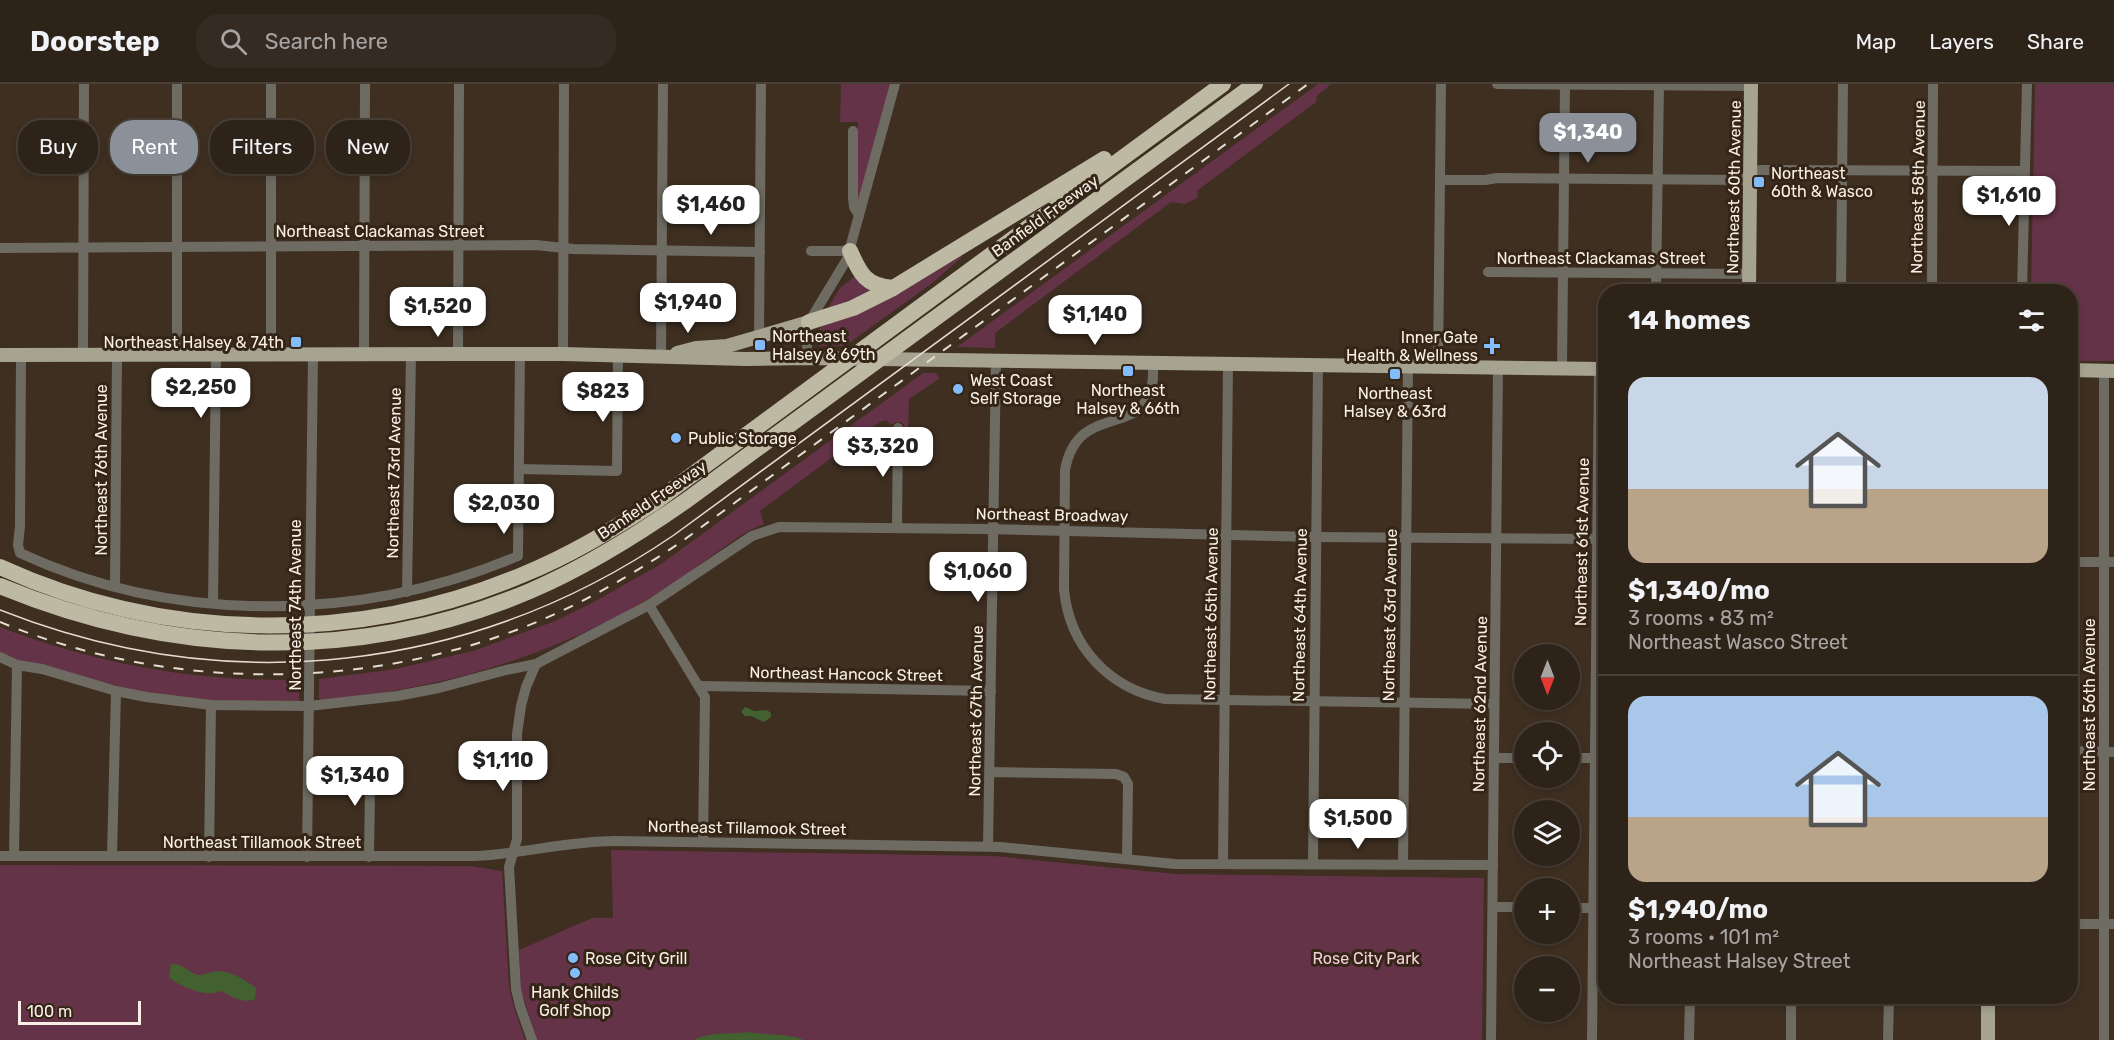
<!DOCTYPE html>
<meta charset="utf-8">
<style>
:root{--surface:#2e2319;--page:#362b22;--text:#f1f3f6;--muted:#a7a4a2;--line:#494038;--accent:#8c9099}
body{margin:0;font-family:Rubik,sans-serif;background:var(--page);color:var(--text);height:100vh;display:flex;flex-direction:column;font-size:22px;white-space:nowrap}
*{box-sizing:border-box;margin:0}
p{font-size:20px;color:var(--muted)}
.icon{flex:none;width:33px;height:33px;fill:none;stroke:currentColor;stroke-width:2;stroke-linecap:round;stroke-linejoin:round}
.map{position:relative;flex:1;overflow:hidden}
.sheet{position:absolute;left:1598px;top:200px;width:480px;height:720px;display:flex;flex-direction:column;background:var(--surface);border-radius:24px;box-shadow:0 3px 9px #0003,0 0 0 2px var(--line)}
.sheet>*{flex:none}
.hud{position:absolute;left:18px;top:36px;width:570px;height:54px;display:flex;gap:12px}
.needle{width:39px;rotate:180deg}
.buttons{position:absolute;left:1514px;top:560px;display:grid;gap:12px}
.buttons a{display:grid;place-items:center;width:66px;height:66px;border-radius:50%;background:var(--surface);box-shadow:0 3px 9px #0003,0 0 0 2px var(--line);font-size:30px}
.scale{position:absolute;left:18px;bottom:15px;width:123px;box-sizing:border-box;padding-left:6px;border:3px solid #f9efe6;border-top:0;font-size:16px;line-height:21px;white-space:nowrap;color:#f9efe6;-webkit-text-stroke:4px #342517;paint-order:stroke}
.price{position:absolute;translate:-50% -51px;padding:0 14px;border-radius:12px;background:#fff;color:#222;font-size:20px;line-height:39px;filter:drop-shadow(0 2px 3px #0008)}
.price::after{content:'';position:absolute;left:50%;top:36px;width:18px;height:14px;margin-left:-9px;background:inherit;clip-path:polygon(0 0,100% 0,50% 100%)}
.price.selected{background:var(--accent);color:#fff}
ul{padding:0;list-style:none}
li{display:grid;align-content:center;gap:12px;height:318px;padding:0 30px}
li+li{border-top:2px solid var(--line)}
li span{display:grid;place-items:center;height:186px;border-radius:18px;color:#555}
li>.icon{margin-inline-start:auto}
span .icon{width:108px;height:108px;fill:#fffc;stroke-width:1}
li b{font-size:26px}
h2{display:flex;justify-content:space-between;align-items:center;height:72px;padding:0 30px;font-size:26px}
.chip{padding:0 21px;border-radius:24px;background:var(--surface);box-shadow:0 3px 9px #0003,0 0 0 2px var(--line);font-size:21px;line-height:54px}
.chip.selected{background:var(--accent);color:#fff}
header{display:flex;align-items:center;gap:36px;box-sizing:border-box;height:84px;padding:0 30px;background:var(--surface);border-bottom:2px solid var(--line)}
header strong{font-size:28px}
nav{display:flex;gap:33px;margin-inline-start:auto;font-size:21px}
.search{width:420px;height:54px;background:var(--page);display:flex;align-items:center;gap:15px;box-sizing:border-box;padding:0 21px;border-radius:24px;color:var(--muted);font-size:22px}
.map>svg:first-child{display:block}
.green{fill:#653347}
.water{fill:#436130}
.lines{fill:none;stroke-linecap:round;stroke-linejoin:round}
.minor{stroke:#6d6b62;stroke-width:10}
.major{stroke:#a6a390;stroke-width:14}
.highway{stroke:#bdb9a2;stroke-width:16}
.tram{stroke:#e6dbd2;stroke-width:1.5}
.rail{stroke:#e6dbd2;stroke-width:2;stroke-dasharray:10 10;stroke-linecap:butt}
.poi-dot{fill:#83bcfb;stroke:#342517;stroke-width:2}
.labels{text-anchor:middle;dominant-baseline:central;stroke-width:6;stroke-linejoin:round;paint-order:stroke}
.poi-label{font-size:16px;fill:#f9efe6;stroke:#342517;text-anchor:start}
.street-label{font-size:16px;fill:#f9efe6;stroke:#342517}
.park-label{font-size:16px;fill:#f5cfdc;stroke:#342517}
</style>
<header>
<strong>Doorstep</strong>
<div class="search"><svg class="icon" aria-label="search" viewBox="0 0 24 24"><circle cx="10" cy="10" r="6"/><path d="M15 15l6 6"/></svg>Search here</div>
<nav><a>Map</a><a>Layers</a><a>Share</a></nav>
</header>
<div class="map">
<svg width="2114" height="956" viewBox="0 0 2114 956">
<rect width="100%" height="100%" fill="#3e2f21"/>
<g class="green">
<polygon points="841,0 890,0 859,115 857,114 858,38 840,38"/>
<polygon points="1318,0 1331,0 1317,12 1316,18 1198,106 1197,114 1185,120 1171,118 995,249 995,264 957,263"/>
<polygon points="2035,0 2114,0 2114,277 2070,277 2070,207 2031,207"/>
<path d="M961,172L962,173L931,200L845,262H820L818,260L817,248C823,237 843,236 854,231C892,215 926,194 961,172Z"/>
<polygon points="854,193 878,207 828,224 840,204"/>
<path d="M923,289H936L939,295L909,315L908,351H904V341C900,336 896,338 891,341L886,336L880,338L760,427L764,440C742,448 725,463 706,476C687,491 666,504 645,517C544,575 437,606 321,616L319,614V595L396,585L473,567L555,537L592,519L661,480Z"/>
<path d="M0,543C99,581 194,597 299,596V616L298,618H211L149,610L17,576L0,568Z"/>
<polygon points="611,766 994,772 1176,790 1484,794 1482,956 537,956 521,906 519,866 592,834 613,834"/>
<polygon points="0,781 470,782 502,787 509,902 514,924 525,956 0,956"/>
</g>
<g class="water">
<polygon points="745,623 754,627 767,626 771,629 771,633 764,638 751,632 745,632 741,628"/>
<path d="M171,880C182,879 188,888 198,891C203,892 211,887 217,887C230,887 246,896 256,904L255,915C244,920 232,913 222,907C219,907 216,909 212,909C202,911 176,901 169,893Z"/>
<path d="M748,948C761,951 795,950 803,956H694C710,947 730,951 748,948Z"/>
</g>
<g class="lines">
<g class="minor">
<polyline points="271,0 271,270"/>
<polyline points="1497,0 1751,2"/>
<polyline points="853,47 853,114 854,123 859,131"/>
<polyline points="1440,96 1485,96 1497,94 1741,96 1760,86 2024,87"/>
<polyline points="0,164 536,161 573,165 760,168"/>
<polyline points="811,167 850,167"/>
<polyline points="1488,188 1749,190"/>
<polyline points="1656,207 1659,0"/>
<polyline points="1841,207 1843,0"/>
<polyline points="1932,207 1933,0"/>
<polyline points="2022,207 2027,0"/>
<polyline points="759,254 761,0"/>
<polyline points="83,270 84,0"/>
<polyline points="177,270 177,0"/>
<polyline points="364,270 365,0"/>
<polyline points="458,270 459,0"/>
<polyline points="563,270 564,0"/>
<path d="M21,271L20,442L18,461L20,469C175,541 361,538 518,472L520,270"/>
<polyline points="661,274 663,0"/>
<polyline points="807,274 807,245 809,238 847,175 895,0"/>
<path d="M1153,279C1153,289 1154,301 1149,311C1133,350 1077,322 1065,386L1064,505C1069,562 1109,605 1165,615L1494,620"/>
<polyline points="1438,283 1441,0"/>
<polyline points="1562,284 1565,0"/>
<polyline points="519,385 617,387 618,272"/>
<polyline points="897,443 898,344"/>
<polyline points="2070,478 2114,478"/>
<polyline points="115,503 117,271"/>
<polyline points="407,508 411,270"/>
<polyline points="213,519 216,270"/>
<polyline points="649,521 705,613 703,758"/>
<polyline points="0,573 17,581 42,585 116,607 146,613 211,621 309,622 397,612 439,604 506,586 536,580 649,521 752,452 779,443 983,445 1316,453 1605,455"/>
<polyline points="700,602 991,607"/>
<polyline points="2070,667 2114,668"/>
<polyline points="1494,674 1524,674"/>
<polyline points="1569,674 1605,674"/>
<polyline points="990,688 1116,690 1124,693 1128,700 1127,775"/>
<polyline points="988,762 996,277"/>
<path d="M0,772H475C522,770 568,757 615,757L1000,763L1175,780L1493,781"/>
<polyline points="14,772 17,581"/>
<polyline points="112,772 116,607"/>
<polyline points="209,773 211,621"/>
<polyline points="307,773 313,270"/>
<polyline points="369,773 370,706 382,684"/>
<polyline points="1223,780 1228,280"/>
<polyline points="1313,780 1318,282"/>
<polyline points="1403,780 1408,283"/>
<polyline points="1493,823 1524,823"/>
<polyline points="1569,824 1605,824"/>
<polyline points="2070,840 2114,840"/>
<polyline points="532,956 520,922 516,905 509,783 517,755 517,650 521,622 526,603 536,580"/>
<polyline points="1491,956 1498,284"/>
<polyline points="1592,956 1599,285"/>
<polyline points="1689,956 1690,912"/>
<polyline points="1791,956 1791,912"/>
<polyline points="1888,956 1889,912"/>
<polyline points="2104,956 2104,286"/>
</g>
<g class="major">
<polyline points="1749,207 1751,0"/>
<polyline points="677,269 696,264 727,262 809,238"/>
<polyline points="0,271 458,270 563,270 746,275 807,274 1605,285"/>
<polyline points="2070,286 2114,287"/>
<polyline points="1988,956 1988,912"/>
</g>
<g class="highway">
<path d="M850,167C860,190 866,202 893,204"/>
<polyline points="809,238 853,224 893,204 1104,75"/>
<path d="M0,483C164,558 356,561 522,491C569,472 612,446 654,419L1223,0"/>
<path d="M0,502C172,573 357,580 530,507C586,483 637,451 687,416L1255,0"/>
</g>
<path class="tram" d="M0,526C227,616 472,589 674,451L1289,0"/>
<path class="rail" d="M0,538C174,610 383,608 555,530C599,510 641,485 681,458L1308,0"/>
</g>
<g class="poi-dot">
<rect x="1753" y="92" width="12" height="12" rx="3"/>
<rect x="290" y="252" width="12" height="12" rx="3"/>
<rect x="754" y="255" width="12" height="12" rx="3"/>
<path d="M1489 253h6v6h6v6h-6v6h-6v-6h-6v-6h6z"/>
<rect x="1122" y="281" width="12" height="12" rx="3"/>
<rect x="1389" y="284" width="12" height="12" rx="3"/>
<circle cx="958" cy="305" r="6"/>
<circle cx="676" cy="354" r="6"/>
<circle cx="573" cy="874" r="6"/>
<circle cx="575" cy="889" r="6"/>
</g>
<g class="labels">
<g class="poi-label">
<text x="1771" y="89">Northeast<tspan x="1771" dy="18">60th &amp; Wasco</tspan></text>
<text x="772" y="252">Northeast<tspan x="772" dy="18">Halsey &amp; 69th</tspan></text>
<text x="1478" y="253" text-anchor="end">Inner Gate<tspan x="1478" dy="18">Health &amp; Wellness</tspan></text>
<text x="284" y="258" text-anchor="end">Northeast Halsey &amp; 74th</text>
<text x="970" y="296">West Coast<tspan x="970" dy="18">Self Storage</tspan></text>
<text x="1128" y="306" text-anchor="middle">Northeast<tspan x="1128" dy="18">Halsey &amp; 66th</tspan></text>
<text x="1395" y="309" text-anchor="middle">Northeast<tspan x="1395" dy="18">Halsey &amp; 63rd</tspan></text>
<text x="688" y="354">Public Storage</text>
<text x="585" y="874">Rose City Grill</text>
<text x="575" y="908" text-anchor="middle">Hank Childs<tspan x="575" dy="18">Golf Shop</tspan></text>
</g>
<g class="street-label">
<text transform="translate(1734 103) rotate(-89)">Northeast 60th Avenue</text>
<text transform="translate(1918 103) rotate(-89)">Northeast 58th Avenue</text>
<text transform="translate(1045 132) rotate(-36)">Banfield Freeway</text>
<text x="380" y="147">Northeast Clackamas Street</text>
<text x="1601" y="174">Northeast Clackamas Street</text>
<text transform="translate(101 386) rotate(-90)">Northeast 76th Avenue</text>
<text transform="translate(394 389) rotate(-89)">Northeast 73rd Avenue</text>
<text transform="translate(652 416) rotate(-34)">Banfield Freeway</text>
<text transform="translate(1052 431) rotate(1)">Northeast Broadway</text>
<text transform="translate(1582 458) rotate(-89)">Northeast 61st Avenue</text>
<text transform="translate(295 521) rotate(-90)">Northeast 74th Avenue</text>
<text transform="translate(1211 530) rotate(-89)">Northeast 65th Avenue</text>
<text transform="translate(1300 531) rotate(-89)">Northeast 64th Avenue</text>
<text transform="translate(1390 531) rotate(-89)">Northeast 63rd Avenue</text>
<text transform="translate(846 590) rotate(1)">Northeast Hancock Street</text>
<text transform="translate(1480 620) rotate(-89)">Northeast 62nd Avenue</text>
<text transform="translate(2089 621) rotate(-90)">Northeast 56th Avenue</text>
<text transform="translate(976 627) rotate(-89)">Northeast 67th Avenue</text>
<text transform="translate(747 744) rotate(1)">Northeast Tillamook Street</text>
<text x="262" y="758">Northeast Tillamook Street</text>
</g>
<g class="park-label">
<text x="1366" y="874">Rose City Park</text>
</g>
</g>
</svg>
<div class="buttons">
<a><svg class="needle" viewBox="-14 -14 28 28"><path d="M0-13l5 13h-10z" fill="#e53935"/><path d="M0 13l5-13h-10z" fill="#a7a4a2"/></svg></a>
<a><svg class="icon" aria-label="locate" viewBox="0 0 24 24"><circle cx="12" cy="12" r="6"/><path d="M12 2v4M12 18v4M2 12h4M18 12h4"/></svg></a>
<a><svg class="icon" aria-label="layers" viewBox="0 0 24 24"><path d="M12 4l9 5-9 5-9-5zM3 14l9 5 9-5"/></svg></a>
<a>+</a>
<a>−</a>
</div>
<div class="scale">100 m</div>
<b class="price selected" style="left:1588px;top:80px">$1,340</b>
<b class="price" style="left:2009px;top:143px">$1,610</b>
<b class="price" style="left:711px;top:152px">$1,460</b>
<b class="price" style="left:688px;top:250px">$1,940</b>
<b class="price" style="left:438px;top:254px">$1,520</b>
<b class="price" style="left:1095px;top:262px">$1,140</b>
<b class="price" style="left:201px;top:335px">$2,250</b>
<b class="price" style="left:603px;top:339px">$823</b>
<b class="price" style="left:883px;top:394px">$3,320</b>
<b class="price" style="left:504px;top:451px">$2,030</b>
<b class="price" style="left:978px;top:519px">$1,060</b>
<b class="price" style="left:503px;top:708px">$1,110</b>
<b class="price" style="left:355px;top:723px">$1,340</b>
<b class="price" style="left:1358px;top:766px">$1,500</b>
<div class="hud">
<a class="chip">Buy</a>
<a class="chip selected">Rent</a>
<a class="chip">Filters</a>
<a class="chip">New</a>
</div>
<section class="sheet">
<h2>14 homes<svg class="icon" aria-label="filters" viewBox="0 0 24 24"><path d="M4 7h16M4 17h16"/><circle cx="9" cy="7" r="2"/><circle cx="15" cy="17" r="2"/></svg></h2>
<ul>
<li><span style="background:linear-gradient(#c9d6e8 60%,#b9a48a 0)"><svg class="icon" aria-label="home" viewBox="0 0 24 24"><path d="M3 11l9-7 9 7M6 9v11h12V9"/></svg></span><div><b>$1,340/mo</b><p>3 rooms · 83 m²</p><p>Northeast Wasco Street</p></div></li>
<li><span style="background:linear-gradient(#a9c7e8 65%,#b9a48a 0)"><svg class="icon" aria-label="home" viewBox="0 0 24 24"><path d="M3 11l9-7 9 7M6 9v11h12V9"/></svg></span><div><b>$1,940/mo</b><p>3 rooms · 101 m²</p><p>Northeast Halsey Street</p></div></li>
</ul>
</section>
</div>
